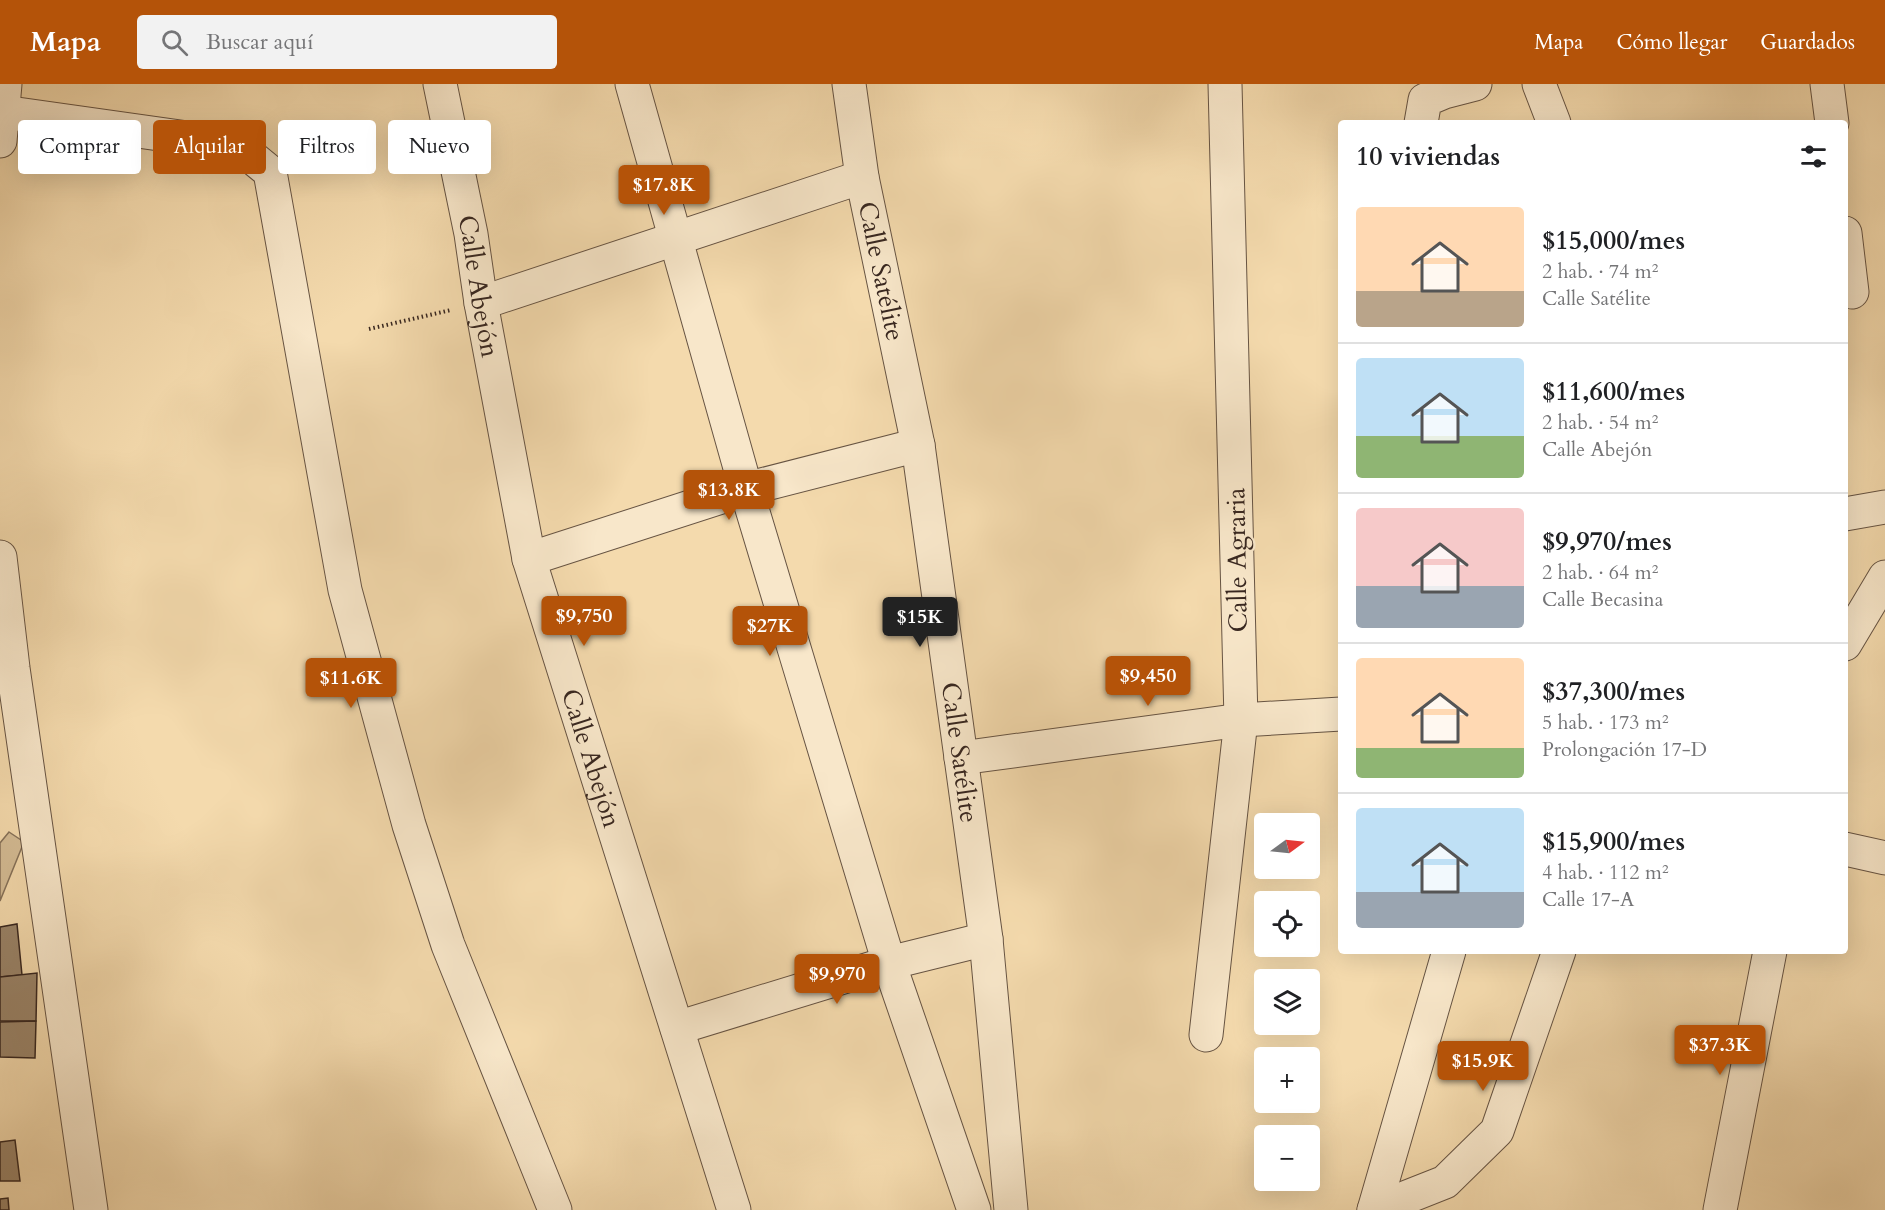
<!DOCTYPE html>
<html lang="es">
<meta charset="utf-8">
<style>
:root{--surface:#fff;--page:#f2f2f2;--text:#202124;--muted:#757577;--line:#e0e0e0;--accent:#b45309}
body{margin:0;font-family:Cardo,serif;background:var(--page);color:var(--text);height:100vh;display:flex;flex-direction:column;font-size:22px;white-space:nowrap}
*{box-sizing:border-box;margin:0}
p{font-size:20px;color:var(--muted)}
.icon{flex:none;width:33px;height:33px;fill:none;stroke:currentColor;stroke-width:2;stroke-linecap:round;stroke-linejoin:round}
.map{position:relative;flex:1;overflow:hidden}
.sheet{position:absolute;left:1338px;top:36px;width:510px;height:834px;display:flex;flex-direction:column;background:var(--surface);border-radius:6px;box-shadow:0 6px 24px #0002}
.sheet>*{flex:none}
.top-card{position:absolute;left:18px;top:36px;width:570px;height:54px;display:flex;gap:12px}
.needle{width:39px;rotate:75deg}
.fabs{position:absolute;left:1254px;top:729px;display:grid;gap:12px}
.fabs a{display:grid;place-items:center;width:66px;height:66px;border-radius:6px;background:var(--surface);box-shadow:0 6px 24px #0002;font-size:30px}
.price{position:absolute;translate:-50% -51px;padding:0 14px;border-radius:6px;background:var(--accent);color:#fff;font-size:20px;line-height:39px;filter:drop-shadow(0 2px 3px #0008)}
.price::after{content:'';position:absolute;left:50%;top:36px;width:18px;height:14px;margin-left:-9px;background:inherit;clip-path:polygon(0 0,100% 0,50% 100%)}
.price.selected{background:#222;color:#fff}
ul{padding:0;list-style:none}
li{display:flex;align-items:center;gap:18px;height:150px;padding:0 18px}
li+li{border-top:2px solid var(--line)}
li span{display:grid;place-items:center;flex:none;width:168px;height:120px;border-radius:6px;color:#555}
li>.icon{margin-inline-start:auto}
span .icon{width:72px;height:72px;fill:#fffc;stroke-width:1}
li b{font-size:26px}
h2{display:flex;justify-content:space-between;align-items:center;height:72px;padding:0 18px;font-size:26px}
.tag{padding:0 21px;border-radius:6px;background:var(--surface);box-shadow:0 6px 24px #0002;font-size:21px;line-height:54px}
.tag.selected{background:var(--accent);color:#fff}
header{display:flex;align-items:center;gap:36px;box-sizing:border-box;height:84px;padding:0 30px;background:var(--accent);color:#fff}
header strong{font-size:28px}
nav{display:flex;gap:33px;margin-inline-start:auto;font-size:21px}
.search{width:420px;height:54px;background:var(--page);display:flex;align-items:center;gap:15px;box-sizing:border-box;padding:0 21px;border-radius:6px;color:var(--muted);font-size:22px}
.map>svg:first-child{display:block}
.green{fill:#d4bc95;stroke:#86725a;stroke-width:1.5}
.building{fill:#9a8469;stroke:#382720;stroke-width:1.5}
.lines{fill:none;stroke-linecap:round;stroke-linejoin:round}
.minor-casing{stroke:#675443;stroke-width:35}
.path{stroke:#382720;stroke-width:4;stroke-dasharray:1.5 3;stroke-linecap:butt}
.minor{stroke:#f8e7ca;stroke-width:33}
.labels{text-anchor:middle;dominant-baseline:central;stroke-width:4.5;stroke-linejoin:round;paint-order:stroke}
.street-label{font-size:26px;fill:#382720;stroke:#f8e7ca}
</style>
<header>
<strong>Mapa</strong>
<div class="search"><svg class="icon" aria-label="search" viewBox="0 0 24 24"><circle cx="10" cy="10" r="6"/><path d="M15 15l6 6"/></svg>Buscar aquí</div>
<nav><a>Mapa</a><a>Cómo llegar</a><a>Guardados</a></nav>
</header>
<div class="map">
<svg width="1885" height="1126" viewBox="0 0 1885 1126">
<rect width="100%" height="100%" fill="#f4daad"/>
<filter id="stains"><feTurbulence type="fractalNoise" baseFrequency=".00333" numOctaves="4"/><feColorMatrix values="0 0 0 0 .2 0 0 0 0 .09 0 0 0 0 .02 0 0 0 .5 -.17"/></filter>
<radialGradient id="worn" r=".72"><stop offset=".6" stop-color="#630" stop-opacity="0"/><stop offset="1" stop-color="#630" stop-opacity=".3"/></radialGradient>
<polygon class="green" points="9,748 24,758 0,817 0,759"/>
<g class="building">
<polygon points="17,840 22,891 0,893 0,843"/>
<polygon points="37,889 36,937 0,937 0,893"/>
<polygon points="36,937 35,974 0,973 0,938"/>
<polygon points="15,1056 20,1097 0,1097 0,1058"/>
<polygon points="8,1114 9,1126 0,1126 0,1115"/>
</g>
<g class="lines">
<defs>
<g id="minor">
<path id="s1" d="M440,0L471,150L481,219L529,475L734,1126"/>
<polyline points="632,0 746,405 889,879 974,1126"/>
<path id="s2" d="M849,0L862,93L918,361L986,855L1011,1126"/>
<polyline points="1539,0 1554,39"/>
<polyline points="1827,0 1832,39"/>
<polyline points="3,28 237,61 270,88 345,506 409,741 448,861 555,1126"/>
<polyline points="1421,39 1425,16 1444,8 1475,0"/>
<polyline points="0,57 5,0"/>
<polyline points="1845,149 1852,208"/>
<polyline points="481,219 862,93"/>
<polyline points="1845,430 1885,423"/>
<polyline points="0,473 13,584 91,1126"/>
<polyline points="529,475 746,405 918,361"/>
<polyline points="1845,560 1885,493"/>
<polyline points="961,674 1241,636 1341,630"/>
<polyline points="1845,765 1885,774"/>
<polyline points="677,944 889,879 986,855"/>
<polyline points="1206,951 1241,636 1225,0"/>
<polyline points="1374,1126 1445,1098 1497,1047 1559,867"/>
<polyline points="1374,1126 1449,867"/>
<polyline points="1720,1126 1770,867"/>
</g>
</defs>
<use href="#minor" class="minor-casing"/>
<polyline class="path" points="369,245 451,226"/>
<use href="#minor" class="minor"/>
</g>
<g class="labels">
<g class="street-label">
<text stroke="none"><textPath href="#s2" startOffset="190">Calle Satélite</textPath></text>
<text stroke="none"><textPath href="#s1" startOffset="206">Calle Abejón</textPath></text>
<text transform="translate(1237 476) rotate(-91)">Calle Agraria</text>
<text stroke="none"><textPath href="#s2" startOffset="678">Calle Satélite</textPath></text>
<text stroke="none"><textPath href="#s1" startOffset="692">Calle Abejón</textPath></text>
</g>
</g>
<rect width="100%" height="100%" filter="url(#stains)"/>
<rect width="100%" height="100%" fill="url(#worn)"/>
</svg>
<div class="fabs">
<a><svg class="needle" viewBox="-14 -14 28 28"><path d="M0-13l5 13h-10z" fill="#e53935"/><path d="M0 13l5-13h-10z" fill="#757577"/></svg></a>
<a><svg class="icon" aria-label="locate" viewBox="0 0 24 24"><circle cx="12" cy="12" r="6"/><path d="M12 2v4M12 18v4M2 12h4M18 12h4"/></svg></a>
<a><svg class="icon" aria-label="layers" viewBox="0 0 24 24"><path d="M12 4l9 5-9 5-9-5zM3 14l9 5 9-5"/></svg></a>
<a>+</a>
<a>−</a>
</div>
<b class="price" style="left:664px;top:132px">$17.8K</b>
<b class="price" style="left:729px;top:437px">$13.8K</b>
<b class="price" style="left:584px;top:563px">$9,750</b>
<b class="price selected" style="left:920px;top:564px">$15K</b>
<b class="price" style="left:770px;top:573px">$27K</b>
<b class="price" style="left:1148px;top:623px">$9,450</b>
<b class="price" style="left:351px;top:625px">$11.6K</b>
<b class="price" style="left:837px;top:921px">$9,970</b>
<b class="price" style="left:1720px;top:992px">$37.3K</b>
<b class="price" style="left:1483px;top:1008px">$15.9K</b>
<div class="top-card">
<a class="tag">Comprar</a>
<a class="tag selected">Alquilar</a>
<a class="tag">Filtros</a>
<a class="tag">Nuevo</a>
</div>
<section class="sheet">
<h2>10 viviendas<svg class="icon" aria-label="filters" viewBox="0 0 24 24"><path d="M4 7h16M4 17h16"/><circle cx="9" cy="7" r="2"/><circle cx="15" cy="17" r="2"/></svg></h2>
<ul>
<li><span style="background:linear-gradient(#ffd9b3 70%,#b9a48a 0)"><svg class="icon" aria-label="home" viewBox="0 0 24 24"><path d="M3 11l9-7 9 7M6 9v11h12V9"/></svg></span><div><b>$15,000/mes</b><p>2 hab. · 74 m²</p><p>Calle Satélite</p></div></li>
<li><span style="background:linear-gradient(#bfe0f5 65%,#8fb573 0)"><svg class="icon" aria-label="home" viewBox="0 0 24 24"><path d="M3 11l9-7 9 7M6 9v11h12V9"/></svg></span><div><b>$11,600/mes</b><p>2 hab. · 54 m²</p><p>Calle Abejón</p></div></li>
<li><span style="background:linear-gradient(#f6c9c9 65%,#9aa5b1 0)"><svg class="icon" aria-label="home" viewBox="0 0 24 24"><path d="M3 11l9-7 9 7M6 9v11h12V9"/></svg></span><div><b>$9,970/mes</b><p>2 hab. · 64 m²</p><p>Calle Becasina</p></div></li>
<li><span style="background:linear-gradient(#ffd9b3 75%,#8fb573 0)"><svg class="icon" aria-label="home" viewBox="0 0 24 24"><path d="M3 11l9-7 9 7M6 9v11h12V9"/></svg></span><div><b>$37,300/mes</b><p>5 hab. · 173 m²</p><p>Prolongación 17-D</p></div></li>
<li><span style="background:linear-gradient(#bfe0f5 70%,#9aa5b1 0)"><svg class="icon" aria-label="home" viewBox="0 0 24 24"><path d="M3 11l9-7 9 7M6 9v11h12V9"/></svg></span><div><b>$15,900/mes</b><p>4 hab. · 112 m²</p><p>Calle 17-A</p></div></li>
</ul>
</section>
</div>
